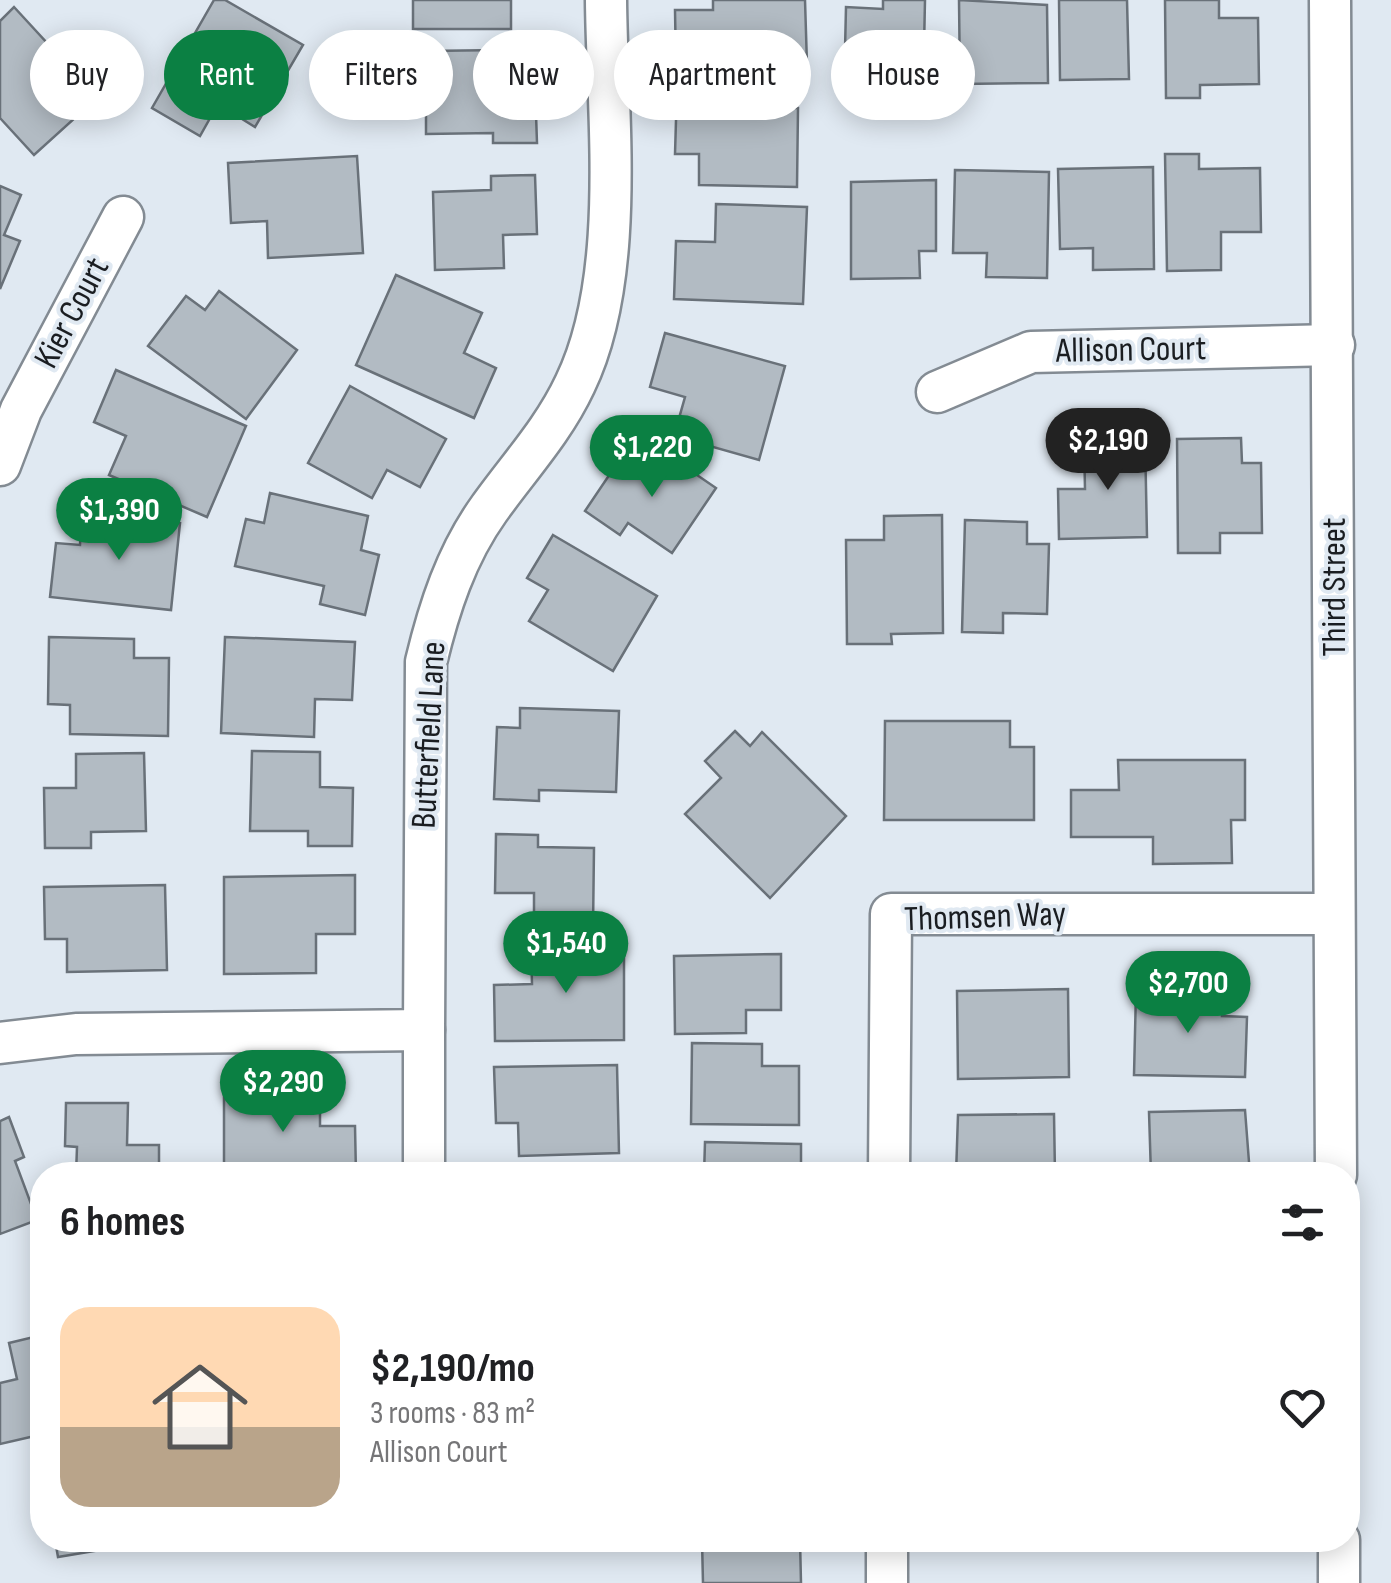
<!DOCTYPE html>
<meta charset="utf-8">
<style>
:root{--surface:#fff;--page:#f6f6f6;--text:#202124;--muted:#757577;--line:#e0e0e0;--accent:#0b8043}
body{margin:0;font-family:"Sofia Sans Condensed",sans-serif;background:var(--page);color:var(--text);height:100vh;display:flex;flex-direction:column;font-size:38px;white-space:nowrap}
*{box-sizing:border-box;margin:0}
p{font-size:32px;color:var(--muted)}
.icon{flex:none;width:55px;height:55px;fill:none;stroke:currentColor;stroke-width:2;stroke-linecap:round;stroke-linejoin:round}
.map{position:relative;flex:1;overflow:hidden}
.details{position:absolute;left:30px;top:1162px;width:1330px;height:390px;display:flex;flex-direction:column;background:var(--surface);border-radius:40px;box-shadow:0 5px 25px #0003}
.details>*{flex:none}
.guide{position:absolute;left:30px;top:30px;width:1332px;height:90px;display:flex;gap:20px}
.price{position:absolute;translate:-50% -85px;padding:0 22px;border-radius:35px;background:var(--accent);color:#fff;font-size:32px;line-height:65px;filter:drop-shadow(0 2px 5px #0008)}
.price::after{content:'';position:absolute;left:50%;top:60px;width:30px;height:22px;margin-left:-15px;background:inherit;clip-path:polygon(0 0,100% 0,50% 100%)}
.price.on{background:#222;color:#fff}
ul{padding:0;list-style:none}
li{display:flex;align-items:center;gap:30px;height:250px;padding:0 30px}
li+li{border-top:2px solid var(--line)}
li span{display:grid;place-items:center;flex:none;width:280px;height:200px;border-radius:30px;color:#555}
li>.icon{margin-inline-start:auto}
span .icon{width:120px;height:120px;fill:#fffc;stroke-width:1}
li b{font-size:42px}
h2{display:flex;justify-content:space-between;align-items:center;height:120px;padding:0 30px;font-size:42px}
.tag{padding:0 35px;border-radius:45px;background:var(--surface);box-shadow:0 5px 25px #0003;font-size:35px;line-height:90px}
.tag.on{background:var(--accent);color:#fff}
.map>svg:first-child{display:block}
.building{fill:#b2bbc3;stroke:#697179;stroke-width:2.5}
.lines{fill:none;stroke-linecap:round;stroke-linejoin:round}
.minor-casing{stroke:#838b93;stroke-width:45}
.minor{stroke:#fff;stroke-width:40}
.labels{text-anchor:middle;dominant-baseline:central;stroke-width:8;stroke-linejoin:round;paint-order:stroke}
.street-label{font-size:35px;fill:#1a1d21;stroke:#e0e9f2}
</style>
<div class="map">
<svg width="1391" height="1583" viewBox="0 0 1391 1583">
<rect width="100%" height="100%" fill="#e0e9f2"/>
<g class="building">
<polygon points="214,0 225,0 303,45 255,127 218,104 200,136 152,108"/>
<rect x="413" y="0" width="98" height="29"/>
<polygon points="713,0 805,0 807,65 676,67 675,10 713,10"/>
<polygon points="883,0 925,0 923,95 844,93 846,7 883,9"/>
<polygon points="959,0 1047,5 1048,83 960,84"/>
<polygon points="1059,0 1127,0 1129,79 1060,80"/>
<polygon points="1165,0 1219,0 1219,18 1258,18 1259,84 1200,85 1200,98 1166,98"/>
<polygon points="14,7 82,81 60,100 76,117 34,155 0,118 0,21"/>
<polygon points="501,50 501,85 535,85 537,143 493,143 493,133 426,134 426,51"/>
<polygon points="677,87 764,89 764,108 798,108 797,187 699,185 699,154 675,154"/>
<polygon points="1165,154 1199,154 1199,169 1260,168 1261,232 1221,232 1221,270 1167,271"/>
<polygon points="357,156 363,253 268,258 267,221 231,223 228,163"/>
<polygon points="1153,167 1154,269 1093,270 1093,248 1060,249 1058,169"/>
<polygon points="955,170 1049,172 1047,278 986,277 987,253 953,253"/>
<polygon points="535,175 537,234 503,235 504,268 435,270 433,192 491,190 491,176"/>
<polygon points="936,180 936,251 919,251 920,278 851,279 851,182"/>
<polygon points="0,186 21,195 4,235 20,241 0,289"/>
<polygon points="716,204 807,207 803,304 674,299 676,241 715,242"/>
<polygon points="396,275 482,313 464,353 496,368 474,418 356,365"/>
<polygon points="219,291 297,350 246,419 148,346 186,296 205,310"/>
<polygon points="665,333 785,366 759,460 674,436 685,397 650,387"/>
<polygon points="116,370 246,426 207,517 109,475 126,436 94,422"/>
<polygon points="350,386 446,439 420,487 387,470 372,498 308,463"/>
<polygon points="1241,438 1242,463 1261,463 1262,533 1220,533 1220,553 1178,553 1177,439"/>
<polygon points="1145,439 1147,537 1059,539 1058,489 1085,489 1084,440"/>
<polygon points="659,449 716,488 672,553 628,523 620,535 585,511 618,462 640,477"/>
<polygon points="270,493 368,516 361,550 379,555 365,615 320,604 324,586 235,566 246,519 264,523"/>
<polygon points="82,513 180,523 171,610 50,597 56,543 80,545"/>
<polygon points="942,515 943,633 891,634 892,644 847,644 846,540 884,540 884,516"/>
<polygon points="965,520 1027,522 1027,544 1049,544 1047,614 1003,613 1003,633 962,632"/>
<polygon points="553,535 657,596 613,671 529,621 548,590 527,578"/>
<polygon points="49,637 134,639 134,658 169,658 168,736 70,734 70,705 48,704"/>
<polygon points="225,637 355,642 352,700 315,699 314,737 221,733"/>
<polygon points="520,708 619,711 616,792 539,790 539,801 494,799 497,727 520,728"/>
<polygon points="885,721 1010,721 1010,747 1034,747 1034,820 884,820"/>
<polygon points="735,731 750,746 762,732 846,816 770,898 685,814 721,778 705,761"/>
<polygon points="252,751 320,752 320,787 353,788 352,846 308,846 308,831 250,831"/>
<polygon points="144,753 146,831 91,832 91,848 45,848 44,788 76,788 76,754"/>
<polygon points="1118,760 1245,760 1245,820 1231,820 1232,863 1153,864 1153,837 1071,837 1071,790 1119,790"/>
<polygon points="496,834 538,835 538,847 594,848 593,928 534,927 534,893 495,893"/>
<polygon points="355,875 355,934 316,934 316,973 224,974 224,877"/>
<polygon points="165,885 167,970 67,972 67,939 45,939 44,887"/>
<polygon points="531,943 624,943 624,1040 495,1041 494,985 532,984"/>
<polygon points="781,954 781,1010 746,1010 746,1033 675,1034 674,956"/>
<polygon points="1068,989 1069,1077 958,1079 957,991"/>
<polygon points="1136,991 1223,993 1222,1016 1247,1017 1245,1077 1134,1075"/>
<polygon points="692,1043 762,1044 762,1066 799,1066 799,1125 691,1124"/>
<polygon points="617,1065 619,1153 519,1156 518,1123 496,1123 494,1067"/>
<polygon points="320,1088 320,1126 355,1126 356,1175 224,1175 224,1089"/>
<polygon points="66,1103 128,1103 127,1145 159,1145 159,1175 76,1175 77,1147 65,1146"/>
<polygon points="1245,1110 1250,1175 1151,1175 1149,1112"/>
<polygon points="1054,1114 1055,1175 956,1175 958,1115"/>
<polygon points="9,1117 24,1157 15,1161 37,1220 0,1234 0,1121"/>
<polygon points="705,1142 801,1144 801,1175 704,1175"/>
<polygon points="603,1171 603,1175 528,1175 528,1173"/>
<polygon points="42,1335 42,1417 35,1418 39,1435 0,1444 0,1383 17,1379 9,1343"/>
<polygon points="55,1540 160,1540 58,1557"/>
<polygon points="702,1540 800,1540 801,1583 703,1583"/>
</g>
<g class="lines">
<defs>
<g id="minor">
<polyline points="1330,0 1336,1175"/>
<polyline points="937,392 1031,352 1334,345"/>
<polyline points="0,465 21,410 123,217"/>
<polyline points="424,1030 424,1175"/>
<path d="M0,1043L76,1034L424,1030L426,662C439,608 456,555 489,509C519,467 553,431 575,384C627,277 607,117 606,0"/>
<polyline points="889,1175 891,914 1334,914"/>
<polyline points="1339,1540 1339,1583"/>
<polyline points="887,1583 887,1540"/>
</g>
</defs>
<use href="#minor" class="minor-casing"/>
<use href="#minor" class="minor"/>
</g>
<g class="labels">
<g class="street-label">
<text transform="translate(72 313) rotate(-62)">Kier Court</text>
<text transform="translate(1131 350) rotate(-1)">Allison Court</text>
<text transform="translate(1334 587) rotate(-90)">Third Street</text>
<text transform="translate(429 735) rotate(-87)">Butterfield Lane</text>
<text transform="translate(985 917) rotate(-2)">Thomsen Way</text>
</g>
</g>
</svg>
<b class="price on" style="left:1108px;top:493px">$2,190</b>
<b class="price" style="left:652px;top:500px">$1,220</b>
<b class="price" style="left:119px;top:563px">$1,390</b>
<b class="price" style="left:566px;top:996px">$1,540</b>
<b class="price" style="left:1188px;top:1036px">$2,700</b>
<b class="price" style="left:283px;top:1135px">$2,290</b>
<div class="guide">
<a class="tag">Buy</a>
<a class="tag on">Rent</a>
<a class="tag">Filters</a>
<a class="tag">New</a>
<a class="tag">Apartment</a>
<a class="tag">House</a>
</div>
<section class="details">
<h2>6 homes<svg class="icon" aria-label="filters" viewBox="0 0 24 24"><path d="M4 7h16M4 17h16"/><circle cx="9" cy="7" r="2"/><circle cx="15" cy="17" r="2"/></svg></h2>
<ul>
<li><span style="background:linear-gradient(#ffd9b3 60%,#b9a48a 0)"><svg class="icon" aria-label="home" viewBox="0 0 24 24"><path d="M3 11l9-7 9 7M6 9v11h12V9"/></svg></span><div><b>$2,190/mo</b><p>3 rooms · 83 m²</p><p>Allison Court</p></div><svg class="icon" aria-label="heart" viewBox="0 0 24 24"><path d="M12 20l-8-8c-3-5 5-10 8-4 3-6 11-1 8 4z"/></svg></li>
</ul>
</section>
</div>
